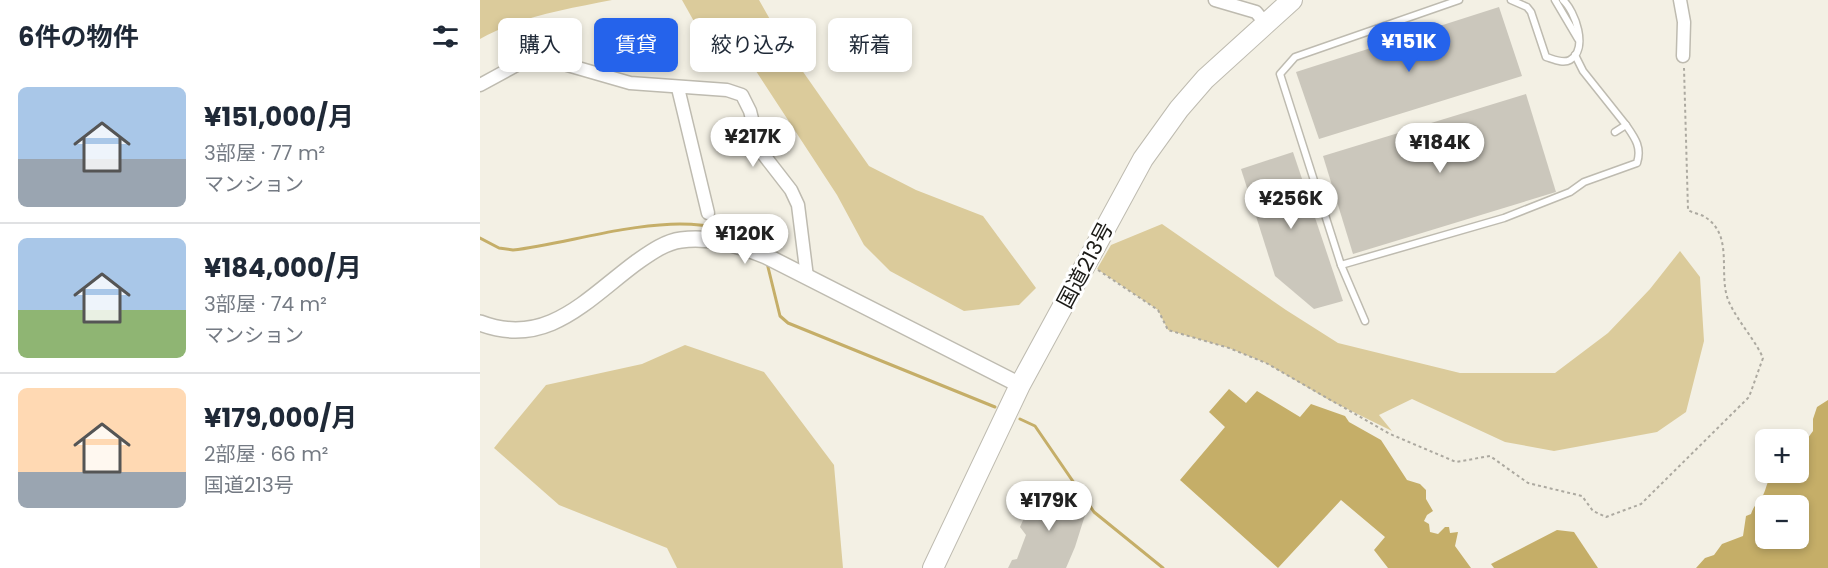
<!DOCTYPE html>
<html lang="ja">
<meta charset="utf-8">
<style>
:root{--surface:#fff;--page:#f2f2f3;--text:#1f2937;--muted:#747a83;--line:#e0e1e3;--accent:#2563eb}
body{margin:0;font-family:Poppins,"Noto Sans JP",sans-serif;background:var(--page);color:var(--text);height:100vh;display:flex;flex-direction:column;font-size:22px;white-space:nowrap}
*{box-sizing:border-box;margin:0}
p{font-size:20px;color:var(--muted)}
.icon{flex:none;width:33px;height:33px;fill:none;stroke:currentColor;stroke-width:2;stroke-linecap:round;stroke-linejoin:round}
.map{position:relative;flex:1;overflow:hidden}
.sheet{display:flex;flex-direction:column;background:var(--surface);width:480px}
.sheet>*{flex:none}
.banner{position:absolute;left:18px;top:18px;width:570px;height:54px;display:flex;gap:12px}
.tools{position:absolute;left:1275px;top:429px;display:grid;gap:12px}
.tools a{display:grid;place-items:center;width:54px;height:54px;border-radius:9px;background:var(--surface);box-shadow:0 3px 9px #0003;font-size:30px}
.price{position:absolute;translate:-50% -51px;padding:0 14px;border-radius:21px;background:#fff;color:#222;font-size:20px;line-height:39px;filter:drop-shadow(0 2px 3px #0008)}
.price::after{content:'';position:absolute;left:50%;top:36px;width:18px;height:14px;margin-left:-9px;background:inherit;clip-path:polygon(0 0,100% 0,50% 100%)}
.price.current{background:var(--accent);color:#fff}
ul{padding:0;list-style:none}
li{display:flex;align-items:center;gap:18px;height:150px;padding:0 18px}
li+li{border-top:2px solid var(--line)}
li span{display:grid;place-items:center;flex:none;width:168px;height:120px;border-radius:9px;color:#555}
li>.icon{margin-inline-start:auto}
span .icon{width:72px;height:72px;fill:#fffc;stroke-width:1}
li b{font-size:26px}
h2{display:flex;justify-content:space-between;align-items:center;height:72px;padding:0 18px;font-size:26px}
.pill{padding:0 21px;border-radius:9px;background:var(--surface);box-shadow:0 3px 9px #0003;font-size:21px;line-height:54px}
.pill.current{background:var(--accent);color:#fff}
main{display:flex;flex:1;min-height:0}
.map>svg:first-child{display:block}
.green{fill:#dbcb9b}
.water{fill:#c5ae68;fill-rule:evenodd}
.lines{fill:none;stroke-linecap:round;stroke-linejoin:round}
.stream{stroke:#c5ae68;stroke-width:3}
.building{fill:#cbc7bc}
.service-casing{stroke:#bebbb0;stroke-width:9}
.minor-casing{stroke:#bebbb0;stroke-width:15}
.tertiary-casing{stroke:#bebbb0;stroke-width:18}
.trunk-casing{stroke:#bebbb0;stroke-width:22}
.path{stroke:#aca9a0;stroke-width:2;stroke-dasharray:3 3;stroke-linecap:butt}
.service{stroke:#fff;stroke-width:6}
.minor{stroke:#fff;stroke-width:12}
.tertiary{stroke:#fff;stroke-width:15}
.trunk{stroke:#fff;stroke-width:20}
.labels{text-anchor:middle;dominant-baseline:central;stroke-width:6;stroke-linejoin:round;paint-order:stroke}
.street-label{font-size:21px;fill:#1b1a16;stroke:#fff}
</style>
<main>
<section class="sheet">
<h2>6件の物件<svg class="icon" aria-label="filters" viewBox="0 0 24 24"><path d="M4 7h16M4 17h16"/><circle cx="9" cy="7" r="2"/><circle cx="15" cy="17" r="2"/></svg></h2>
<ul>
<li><span style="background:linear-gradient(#a9c7e8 60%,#9aa5b1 0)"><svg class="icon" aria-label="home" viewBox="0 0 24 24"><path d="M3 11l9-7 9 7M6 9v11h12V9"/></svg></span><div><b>¥151,000/月</b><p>3部屋 · 77 m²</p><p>マンション</p></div></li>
<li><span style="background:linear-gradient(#a9c7e8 60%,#8fb573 0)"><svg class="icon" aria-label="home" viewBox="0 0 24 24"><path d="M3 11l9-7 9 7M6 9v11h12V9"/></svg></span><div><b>¥184,000/月</b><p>3部屋 · 74 m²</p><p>マンション</p></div></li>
<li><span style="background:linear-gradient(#ffd9b3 70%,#9aa5b1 0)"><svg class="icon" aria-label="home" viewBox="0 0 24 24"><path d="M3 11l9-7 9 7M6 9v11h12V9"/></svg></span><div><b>¥179,000/月</b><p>2部屋 · 66 m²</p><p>国道213号</p></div></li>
</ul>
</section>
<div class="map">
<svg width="1348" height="568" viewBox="0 0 1348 568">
<rect width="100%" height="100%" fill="#f3f0e4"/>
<g class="green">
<path d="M0,0H132C87,9 41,16 0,39Z"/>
<polygon points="202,0 279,0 305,46 389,166 436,190 503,216 556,288 539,305 484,311 410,271 384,245 357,195 274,68 225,41"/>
<polygon points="682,224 806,310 858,343 980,373 1075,373 1128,333 1170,289 1200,251 1220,277 1224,341 1206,412 1177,432 1074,451 1025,442 932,399 899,415 912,431 849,400 786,363 749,348 688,330 678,310 617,269 631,245"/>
<polygon points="205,345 284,372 354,465 363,568 197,568 187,548 79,505 14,448 66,385 162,364"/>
</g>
<g class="water">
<polygon points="749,389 766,403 777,391 820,417 831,404 865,416 869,422 901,440 927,480 940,484 946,490 946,499 953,511 947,515 944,521 949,524 950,532 958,534 965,527 969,527 970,533 978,532 975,546 991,568 908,568 894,550 905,537 861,500 798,568 700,480 745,427 729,412"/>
<path d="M1348,400V568H1216L1225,558L1234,555L1242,544L1263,536L1266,516L1271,514C1274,504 1281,501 1284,493C1287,486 1287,481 1292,475L1318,472L1319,450L1333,431V419L1337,407ZM1286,506H1318V538H1286Z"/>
<polygon points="1077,530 1094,532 1118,568 1014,568 1011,564"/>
</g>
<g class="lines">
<g class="stream">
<path d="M0,238L19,248L33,250C102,243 212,199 274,244"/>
<polyline points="287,263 300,316 308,323 515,407"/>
<polyline points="540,419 555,426 614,512 683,568"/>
</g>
</g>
<g class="building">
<polygon points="1019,7 1042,76 839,139 816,72"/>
<polygon points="1046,94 1076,192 873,254 843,156"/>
<polygon points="813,152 863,301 834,309 795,276 761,169"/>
<polygon points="559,485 582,495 580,502 606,512 595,547 586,568 528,568 532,560 537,559 546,535 540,527"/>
</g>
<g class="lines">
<defs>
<g id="service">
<path d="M1031,0L1047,7L1051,12L1066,57C1073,59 1083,64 1090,60C1109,49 1095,11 1083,0"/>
<polyline points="1075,0 1098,39"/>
<polyline points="1095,55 1103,71 1146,125 1135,132"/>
<path d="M861,265L1024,218L1090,192L1104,182L1157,163C1162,147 1155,138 1146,125"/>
<polyline points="885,321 861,265 800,74 815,57 979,0"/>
</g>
<g id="minor">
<polyline points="735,0 776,12 785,23"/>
<polyline points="1200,0 1204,22 1203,56"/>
<polyline points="0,85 46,60 70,60 150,83 247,90 262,95 270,111 280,150 311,190 318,205 327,277"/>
<polyline points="198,88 228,213"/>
</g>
<path id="tertiary" d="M0,323C67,349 108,298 157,262C170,253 185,242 201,240C231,236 259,245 286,256L540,385"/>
<polyline id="trunk" points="453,568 540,385 663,159 699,109 725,79 812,0"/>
</defs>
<use href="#service" class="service-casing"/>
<use href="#minor" class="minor-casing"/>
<use href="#tertiary" class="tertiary-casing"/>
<use href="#trunk" class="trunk-casing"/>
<path class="path" d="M618,270L678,310L688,330L749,348L786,363L910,434L976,462L1010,456L1048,483L1102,496L1113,511L1126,517L1161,504L1269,397L1283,358C1274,338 1258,322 1249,302C1237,275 1255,236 1225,217C1220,214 1213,213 1208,210L1204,68"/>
<use href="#service" class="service"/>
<use href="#minor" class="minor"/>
<use href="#tertiary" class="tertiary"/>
<use href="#trunk" class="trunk"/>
</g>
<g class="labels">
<g class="street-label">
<text transform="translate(605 265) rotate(-62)">国道213号</text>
</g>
</g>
</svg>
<div class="tools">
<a>+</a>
<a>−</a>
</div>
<b class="price current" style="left:929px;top:73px">¥151K</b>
<b class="price" style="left:273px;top:168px">¥217K</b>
<b class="price" style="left:960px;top:174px">¥184K</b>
<b class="price" style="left:811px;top:230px">¥256K</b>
<b class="price" style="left:265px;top:265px">¥120K</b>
<b class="price" style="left:569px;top:532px">¥179K</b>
<div class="banner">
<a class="pill">購入</a>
<a class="pill current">賃貸</a>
<a class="pill">絞り込み</a>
<a class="pill">新着</a>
</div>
</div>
</main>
